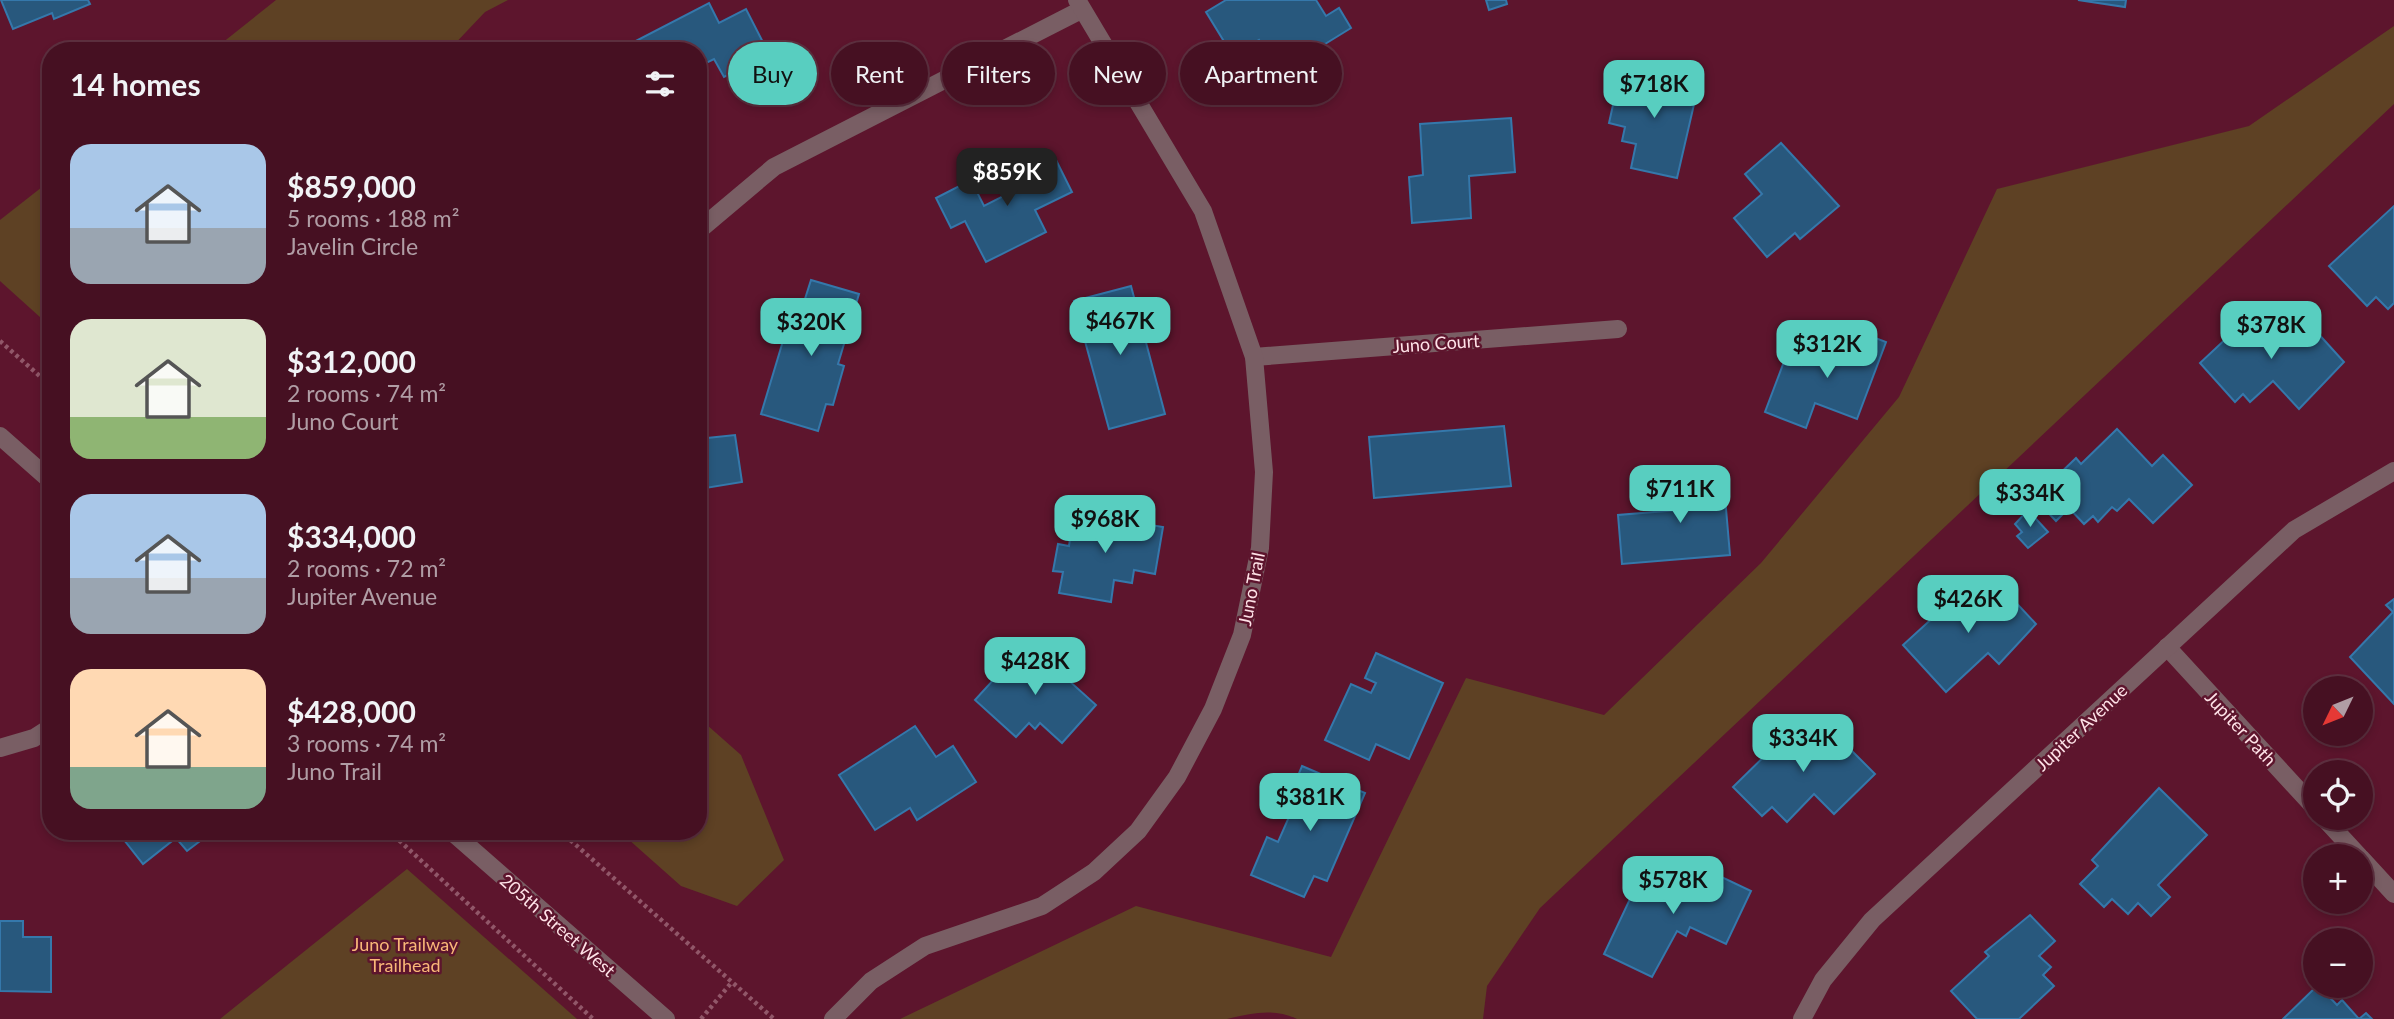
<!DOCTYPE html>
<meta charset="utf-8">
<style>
:root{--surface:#461022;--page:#4d192a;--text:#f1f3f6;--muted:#b09da5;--line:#5e3040;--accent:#58cec0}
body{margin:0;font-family:Lato,sans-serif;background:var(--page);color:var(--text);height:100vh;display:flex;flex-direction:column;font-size:26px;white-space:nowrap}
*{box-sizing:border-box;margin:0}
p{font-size:23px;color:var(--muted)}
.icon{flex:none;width:38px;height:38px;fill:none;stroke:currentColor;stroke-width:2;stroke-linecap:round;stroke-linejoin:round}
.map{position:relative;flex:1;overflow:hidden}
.sheet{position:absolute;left:42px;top:42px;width:665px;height:798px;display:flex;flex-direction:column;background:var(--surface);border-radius:28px;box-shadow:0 4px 10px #0003,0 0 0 2px var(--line)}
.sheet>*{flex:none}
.banner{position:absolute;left:728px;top:42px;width:665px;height:63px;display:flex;gap:14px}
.needle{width:46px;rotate:227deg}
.controls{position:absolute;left:2303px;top:676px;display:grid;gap:14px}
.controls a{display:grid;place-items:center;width:70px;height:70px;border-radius:50%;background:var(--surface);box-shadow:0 4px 10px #0003,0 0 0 2px var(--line);font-size:35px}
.price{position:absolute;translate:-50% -60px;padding:0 16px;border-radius:14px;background:var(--accent);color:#111;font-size:23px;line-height:46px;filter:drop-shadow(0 2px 4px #0008)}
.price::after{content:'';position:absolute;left:50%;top:42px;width:21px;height:16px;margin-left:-10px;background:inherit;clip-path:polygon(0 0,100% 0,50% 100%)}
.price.current{background:#222;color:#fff}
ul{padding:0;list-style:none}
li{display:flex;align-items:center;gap:21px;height:175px;padding:0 28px}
li span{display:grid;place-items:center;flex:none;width:196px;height:140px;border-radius:21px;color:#555}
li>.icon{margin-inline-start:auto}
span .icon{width:84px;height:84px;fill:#fffc;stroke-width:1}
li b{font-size:30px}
h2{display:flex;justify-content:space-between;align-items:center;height:84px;padding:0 28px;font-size:30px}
.tag{padding:0 24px;border-radius:32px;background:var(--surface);box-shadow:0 4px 10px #0003,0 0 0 2px var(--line);font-size:24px;line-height:63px}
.tag.current{background:var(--accent);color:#111}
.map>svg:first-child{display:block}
.green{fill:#5e4124}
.building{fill:#28587d;stroke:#3578ab;stroke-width:2}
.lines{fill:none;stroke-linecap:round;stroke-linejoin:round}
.path{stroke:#915769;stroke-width:4.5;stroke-dasharray:3.5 3.5;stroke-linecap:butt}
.minor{stroke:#795e64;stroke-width:18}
.labels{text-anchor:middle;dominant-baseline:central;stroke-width:5;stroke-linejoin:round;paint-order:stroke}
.street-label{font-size:18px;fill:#fee2e7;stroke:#5d152d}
.park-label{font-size:18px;fill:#f9b878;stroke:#5d152d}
</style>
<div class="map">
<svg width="2394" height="1019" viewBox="0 0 2394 1019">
<rect width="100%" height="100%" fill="#5d152d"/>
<g class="green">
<polygon points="276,0 508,0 485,12 448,51 212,51"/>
<path d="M2394,26V104L1540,908L1487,986L1483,1019H1297C1275,1008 1250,1013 1227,1019H900L1136,906L1331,957L1466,678L1604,715L1761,563L1899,397L1997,189L2249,126Z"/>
<polygon points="51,180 51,327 0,281 0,220"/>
<polygon points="698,717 741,755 784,860 737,906 681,886 619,831 698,831"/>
<polygon points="407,869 577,1019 220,1019"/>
</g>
<g class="building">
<polygon points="1,0 88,0 90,4 54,19 52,13 13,29"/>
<polygon points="1226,0 1316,0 1326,16 1339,8 1351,28 1291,65 1277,43 1265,50 1259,40 1233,56 1206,12"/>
<polygon points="1486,0 1506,0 1507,4 1489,10"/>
<polygon points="2078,0 2126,0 2125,7"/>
<polygon points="709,3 719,23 746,9 769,54 724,77 714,59 698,67 698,51 633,51 630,44"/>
<polygon points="1621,69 1698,87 1677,178 1631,168 1636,144 1622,141 1625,127 1609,123"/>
<polygon points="1511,118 1515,172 1469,176 1471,218 1412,223 1409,177 1423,175 1420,124"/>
<polygon points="1781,143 1839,206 1800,239 1795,233 1767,257 1734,218 1762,194 1745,174"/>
<polygon points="1053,154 1072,192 1035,210 1046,232 986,262 965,221 951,228 936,198 971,180 984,206 1019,188 1012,174"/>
<polygon points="2394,206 2394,303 2388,309 2376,297 2367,306 2329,266"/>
<polygon points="811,280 859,294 838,364 844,366 833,405 826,404 818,431 761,414 789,321 797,324"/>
<polygon points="1131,286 1165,414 1109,429 1074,301"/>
<polygon points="2262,305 2299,345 2315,330 2344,362 2299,409 2273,381 2250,402 2243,394 2235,402 2200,363"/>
<polygon points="1857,331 1886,342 1857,419 1815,403 1806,428 1765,412 1785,359 1801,365 1806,351 1823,357 1832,334 1852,343"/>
<polygon points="1504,426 1511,486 1374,498 1369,437"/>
<polygon points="2117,429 2152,466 2163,455 2192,485 2153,523 2129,499 2117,511 2112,507 2098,522 2093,516 2084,524 2069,508 2056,521 2038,502 2052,488 2048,485 2076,458 2081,464"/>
<polygon points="735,435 742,482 705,488 705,494 698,495 698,439"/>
<polygon points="1723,474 1730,555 1622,564 1618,515 1678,510 1675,478"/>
<polygon points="2028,510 2048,532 2028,548 2017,536 2022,532 2015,524"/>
<polygon points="1074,512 1163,527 1155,574 1134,570 1132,583 1114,580 1111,602 1059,593 1063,572 1053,571 1058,544 1069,546"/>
<polygon points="1971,583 1992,607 2007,593 2036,624 1999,664 1988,653 1946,692 1903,645"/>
<polygon points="2394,599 2394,704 2350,657 2393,612 2386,605"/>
<polygon points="1027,643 1096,705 1062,743 1040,723 1035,729 1029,723 1016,737 975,700"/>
<polygon points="1376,653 1443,683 1409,759 1376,744 1369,760 1325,740 1351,684 1371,693 1376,683 1365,678"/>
<polygon points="1782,718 1795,722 1801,718 1836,753 1845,744 1875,774 1834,814 1814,794 1787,822 1772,807 1762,816 1733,787 1781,740"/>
<polygon points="915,726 936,757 953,746 976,782 917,820 910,808 875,830 839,775"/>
<polygon points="1302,766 1365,793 1327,881 1314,876 1304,897 1251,875 1267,837 1278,842 1293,808 1286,805"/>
<polygon points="2159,788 2207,835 2158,885 2170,897 2151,916 2138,903 2128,914 2112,899 2104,907 2080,884 2098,866 2092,860"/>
<polygon points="117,831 199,831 204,838 187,851 176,838 143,864"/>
<polygon points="1647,863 1699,887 1707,870 1751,891 1726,944 1690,927 1686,936 1677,931 1652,977 1604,954"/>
<polygon points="2030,915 2055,941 2039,956 2051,967 2043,975 2054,986 2019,1019 1977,1019 1951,991 1989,956 1985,952"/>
<polygon points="0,921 23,921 23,937 51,937 51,992 0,991"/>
<polygon points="2318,985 2337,1005 2342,1000 2359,1019 2366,1013 2372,1019 2283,1019"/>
</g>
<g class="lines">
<g class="path">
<polyline points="0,341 51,386"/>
<polyline points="389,831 593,1019"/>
<polyline points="560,831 774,1019"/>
<polyline points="701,1019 732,982"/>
</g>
<g class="minor">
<polyline points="698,231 774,167 1081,10"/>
<polyline points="1254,357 1618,329"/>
<polyline points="0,436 51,481"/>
<polyline points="2167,647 2315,808"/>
<polyline points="0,748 34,738 51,727"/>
<polyline points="2323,817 2359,856"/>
<polyline points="451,831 666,1019"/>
<polyline points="2361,858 2394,894"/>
<polyline points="833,1019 871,981 925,946 1042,906 1094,872 1138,831 1177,777 1213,709 1242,635 1260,548 1264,472 1254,357 1203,211 1077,0"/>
<polyline points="1802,1019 1823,980 1872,920 2294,530 2394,471"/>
</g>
</g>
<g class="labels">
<g class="street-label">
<text transform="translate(1436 343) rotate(-4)">Juno Court</text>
<text transform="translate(1251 589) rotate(-79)">Juno Trail</text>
<text transform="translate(2081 727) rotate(-43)">Jupiter Avenue</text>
<text transform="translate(2241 728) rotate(47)">Jupiter Path</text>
<text transform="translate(558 925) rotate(41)">205th Street West</text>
</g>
<g class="park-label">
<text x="405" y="944">Juno Trailway<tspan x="405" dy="21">Trailhead</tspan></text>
</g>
</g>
</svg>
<div class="controls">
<a><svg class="needle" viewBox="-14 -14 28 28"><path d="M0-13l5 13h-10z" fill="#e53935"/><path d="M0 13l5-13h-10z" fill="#b09da5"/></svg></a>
<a><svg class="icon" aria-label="locate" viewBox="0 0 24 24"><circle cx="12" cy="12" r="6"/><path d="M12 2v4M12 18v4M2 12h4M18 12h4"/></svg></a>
<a>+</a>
<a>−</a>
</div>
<b class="price" style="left:1654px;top:120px">$718K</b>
<b class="price current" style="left:1007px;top:208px">$859K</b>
<b class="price" style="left:1120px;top:357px">$467K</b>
<b class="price" style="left:811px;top:358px">$320K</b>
<b class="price" style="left:2271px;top:361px">$378K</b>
<b class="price" style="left:1827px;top:380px">$312K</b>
<b class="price" style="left:1680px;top:525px">$711K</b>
<b class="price" style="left:2030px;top:529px">$334K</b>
<b class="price" style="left:1105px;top:555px">$968K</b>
<b class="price" style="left:1968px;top:635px">$426K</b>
<b class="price" style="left:1035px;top:697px">$428K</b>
<b class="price" style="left:1803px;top:774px">$334K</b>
<b class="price" style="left:1310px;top:833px">$381K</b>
<b class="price" style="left:1673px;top:916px">$578K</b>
<div class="banner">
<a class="tag current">Buy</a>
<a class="tag">Rent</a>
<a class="tag">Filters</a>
<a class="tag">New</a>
<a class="tag">Apartment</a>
</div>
<section class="sheet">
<h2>14 homes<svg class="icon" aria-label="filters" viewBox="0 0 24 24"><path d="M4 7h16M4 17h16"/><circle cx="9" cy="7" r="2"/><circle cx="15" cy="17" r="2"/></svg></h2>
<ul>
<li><span style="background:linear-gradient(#a9c7e8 60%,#9aa5b1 0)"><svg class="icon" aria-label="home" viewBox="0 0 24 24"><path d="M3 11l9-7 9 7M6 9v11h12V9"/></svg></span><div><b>$859,000</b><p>5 rooms · 188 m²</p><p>Javelin Circle</p></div></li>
<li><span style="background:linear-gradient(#dfe7d0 70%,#8fb573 0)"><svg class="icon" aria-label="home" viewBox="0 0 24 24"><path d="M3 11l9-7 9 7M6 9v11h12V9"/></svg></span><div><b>$312,000</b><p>2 rooms · 74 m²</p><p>Juno Court</p></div></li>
<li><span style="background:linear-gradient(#a9c7e8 60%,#9aa5b1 0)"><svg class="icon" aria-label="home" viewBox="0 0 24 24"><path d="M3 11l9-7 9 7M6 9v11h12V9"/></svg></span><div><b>$334,000</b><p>2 rooms · 72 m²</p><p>Jupiter Avenue</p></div></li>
<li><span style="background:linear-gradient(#ffd9b3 70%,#7fa58c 0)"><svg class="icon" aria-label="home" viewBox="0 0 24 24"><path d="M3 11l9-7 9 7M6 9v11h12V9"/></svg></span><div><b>$428,000</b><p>3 rooms · 74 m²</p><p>Juno Trail</p></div></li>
</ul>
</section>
</div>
